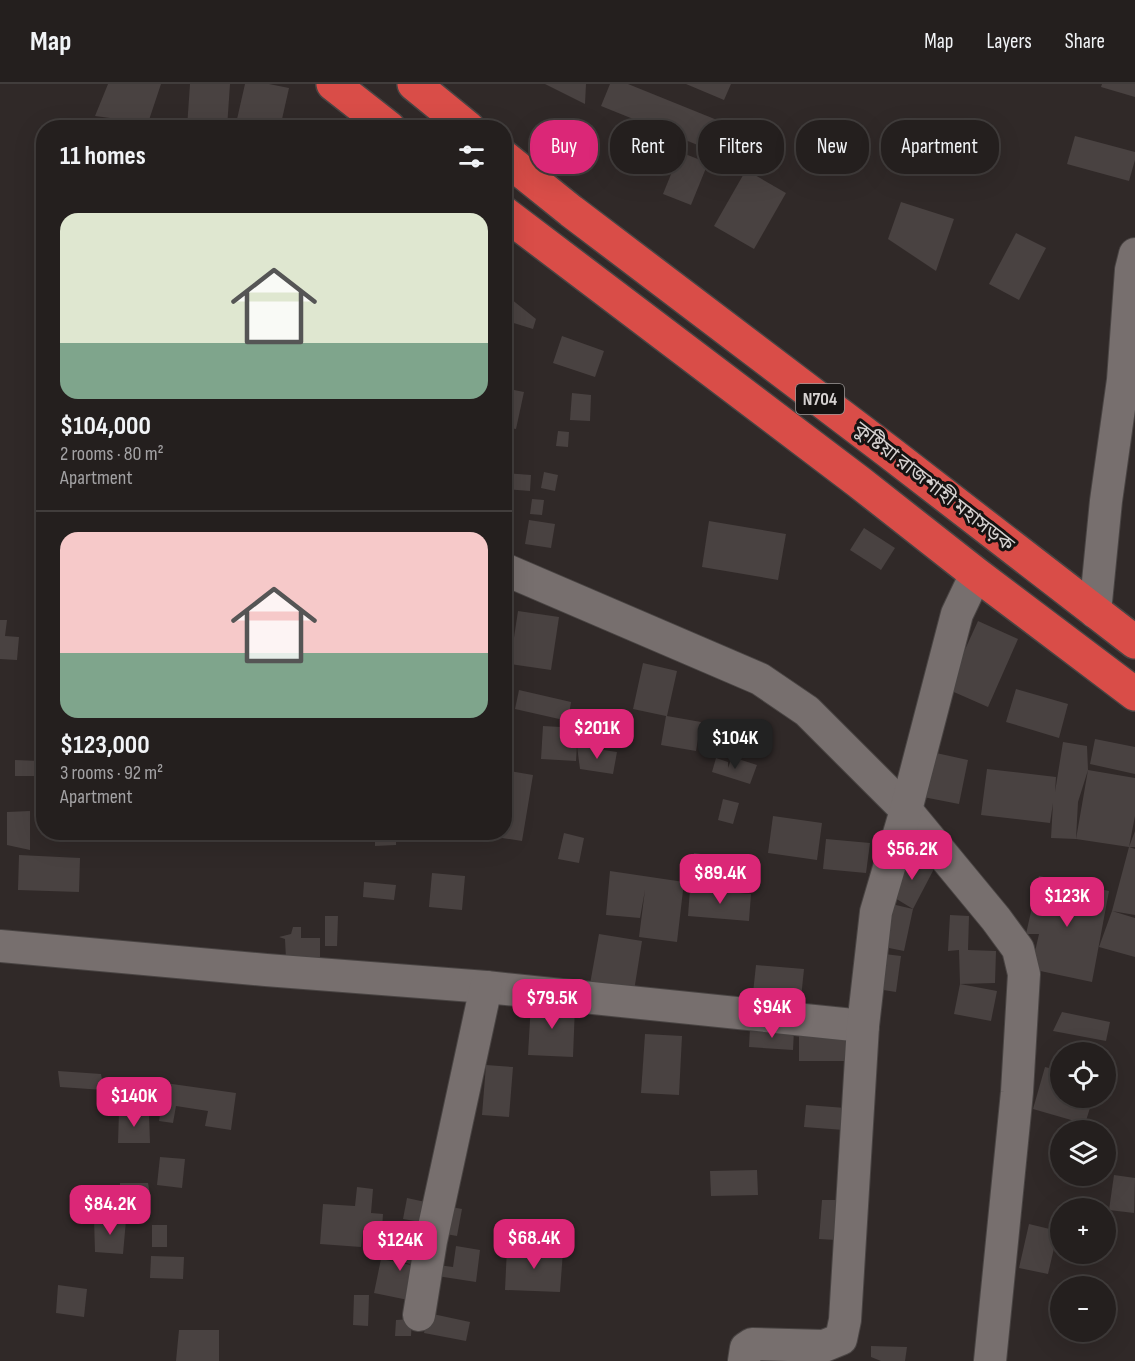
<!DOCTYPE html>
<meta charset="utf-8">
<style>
:root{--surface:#241f1e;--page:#302c2b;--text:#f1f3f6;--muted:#a3a2a4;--line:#413d3c;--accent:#db2777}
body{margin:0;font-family:"Sofia Sans Condensed","Noto Sans Bengali",sans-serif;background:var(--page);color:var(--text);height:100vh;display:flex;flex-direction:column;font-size:22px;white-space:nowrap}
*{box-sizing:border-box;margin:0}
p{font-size:20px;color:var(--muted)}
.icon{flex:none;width:33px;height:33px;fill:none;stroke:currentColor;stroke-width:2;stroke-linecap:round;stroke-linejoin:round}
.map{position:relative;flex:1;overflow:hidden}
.drawer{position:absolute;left:36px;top:36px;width:476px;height:720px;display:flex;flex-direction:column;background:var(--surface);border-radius:24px;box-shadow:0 6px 24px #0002,0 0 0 2px var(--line)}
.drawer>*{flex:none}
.guide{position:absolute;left:530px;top:36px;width:514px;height:54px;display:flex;gap:12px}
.buttons{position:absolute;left:1050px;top:958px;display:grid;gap:12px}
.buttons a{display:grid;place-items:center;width:66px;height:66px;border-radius:50%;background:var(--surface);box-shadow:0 6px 24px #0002,0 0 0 2px var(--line);font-size:30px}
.price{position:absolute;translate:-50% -51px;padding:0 14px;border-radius:12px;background:var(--accent);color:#fff;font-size:20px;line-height:39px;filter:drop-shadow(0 2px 3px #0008)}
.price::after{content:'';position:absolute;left:50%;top:36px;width:18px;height:14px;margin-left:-9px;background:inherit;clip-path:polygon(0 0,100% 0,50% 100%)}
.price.current{background:#222;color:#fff}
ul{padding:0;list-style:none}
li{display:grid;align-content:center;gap:12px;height:318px;padding:0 24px}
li+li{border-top:2px solid var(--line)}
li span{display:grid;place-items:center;height:186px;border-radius:18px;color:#555}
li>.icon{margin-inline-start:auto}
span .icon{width:108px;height:108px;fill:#fffc;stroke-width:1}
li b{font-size:26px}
h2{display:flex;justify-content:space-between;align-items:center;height:72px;padding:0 24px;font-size:26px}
.chip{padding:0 21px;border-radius:24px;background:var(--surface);box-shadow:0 6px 24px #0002,0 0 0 2px var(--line);font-size:21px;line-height:54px}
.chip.current{background:var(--accent);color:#fff}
header{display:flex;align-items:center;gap:36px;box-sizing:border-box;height:84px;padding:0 30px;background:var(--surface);border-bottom:2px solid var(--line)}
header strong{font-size:28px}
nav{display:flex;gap:33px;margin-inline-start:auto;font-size:21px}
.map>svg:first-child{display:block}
.building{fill:#494241}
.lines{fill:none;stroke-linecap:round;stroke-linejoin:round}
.minor-casing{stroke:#494443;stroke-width:34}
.highway-casing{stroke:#494443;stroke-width:36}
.minor{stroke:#776f6e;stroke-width:32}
.highway{stroke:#d94d48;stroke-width:33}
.labels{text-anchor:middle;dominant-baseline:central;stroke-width:6;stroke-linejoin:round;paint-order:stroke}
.shield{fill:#161312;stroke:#9c9897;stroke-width:1.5}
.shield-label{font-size:18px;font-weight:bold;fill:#d5d1d0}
.street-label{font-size:20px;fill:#d5d1d0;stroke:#161312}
</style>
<header>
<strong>Map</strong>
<nav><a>Map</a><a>Layers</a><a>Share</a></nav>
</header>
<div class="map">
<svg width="1135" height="1277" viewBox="0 0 1135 1277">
<rect width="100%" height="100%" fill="#302928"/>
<g class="building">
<polygon points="108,0 161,0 148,39 95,32"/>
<polygon points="190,0 230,0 227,44 187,44"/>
<polygon points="245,0 269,0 289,4 280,44 235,44"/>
<polygon points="545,0 586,0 585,20"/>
<polygon points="610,0 628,0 722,38 710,66 601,22"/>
<polygon points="686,0 731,0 724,16"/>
<polygon points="1102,0 1135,0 1135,13 1101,3"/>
<polygon points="1075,52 1135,68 1135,76 1129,97 1067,80"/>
<polygon points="680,68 708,79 691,121 663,110"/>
<polygon points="746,86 786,109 754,165 714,142"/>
<polygon points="901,118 954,135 936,187 888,155"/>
<polygon points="1016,149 1046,164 1019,216 989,200"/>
<polygon points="511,215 536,235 533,245 504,236"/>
<polygon points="562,252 604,267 595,293 553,279"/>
<polygon points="504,304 524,308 516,345 504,343"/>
<polygon points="572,309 591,311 590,337 570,336"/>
<polygon points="558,347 569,348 568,363 556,362"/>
<polygon points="544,388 558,391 555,407 541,404"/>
<polygon points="506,389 531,391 530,407 504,405"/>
<polygon points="532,415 544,416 542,431 530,430"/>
<polygon points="529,436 555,440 551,464 525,460"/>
<polygon points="709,437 786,450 778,496 702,483"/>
<polygon points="864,444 895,464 881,486 850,466"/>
<polygon points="518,527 559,533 551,586 510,580"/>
<polygon points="0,536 7,536 5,552 19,553 17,576 0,575"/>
<polygon points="978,537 1018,555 988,623 947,605"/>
<polygon points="643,579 677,587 667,632 701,638 696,667 661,661 666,632 633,625"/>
<polygon points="1016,605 1068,620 1059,654 1006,638"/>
<polygon points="519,606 571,618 568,637 515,625"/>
<polygon points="543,642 578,644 576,677 541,675"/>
<polygon points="1095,655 1135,663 1135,690 1090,680"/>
<polygon points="1063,658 1087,662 1088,686 1135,694 1135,732 1129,763 1135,747 1135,763 1129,763 1076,755 1088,686 1078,718 1076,755 1051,754 1053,719 1050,739 981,731 987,685 1056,693 1055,708"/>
<polygon points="577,662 617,668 613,690 580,685"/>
<polygon points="927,667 968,676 959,720 918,712"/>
<polygon points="44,669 44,692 15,692 15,676 40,677"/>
<polygon points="732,673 757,681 750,700 712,688 716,674 728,678 728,684"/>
<polygon points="504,686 533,691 522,757 477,750 504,748"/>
<polygon points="723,715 739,719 733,740 718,736"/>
<polygon points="30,727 30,766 7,761 7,728"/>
<polygon points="773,732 822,739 817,776 768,769"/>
<rect x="198" y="748" width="29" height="10"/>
<polygon points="375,748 396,748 396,761 375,762"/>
<polygon points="564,749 584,754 579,779 558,775"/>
<polygon points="826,755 870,759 866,789 823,785"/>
<polygon points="1129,763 1135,765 1135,831 1112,827 1135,834 1135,873 1099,863 1112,827"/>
<polygon points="694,769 751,777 748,801 690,793"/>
<polygon points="19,771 80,774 79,808 18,806"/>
<polygon points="909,771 935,783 913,825 890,811"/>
<polygon points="610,787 684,798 677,858 639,853 645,806 640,834 606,831"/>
<polygon points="432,789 465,792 462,826 429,823"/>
<polygon points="1039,792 1109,807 1092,898 1031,885 1039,850 1026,850"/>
<polygon points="364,798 396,801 394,816 363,813"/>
<polygon points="690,805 751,810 749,837 688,832"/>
<polygon points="883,818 913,825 904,867 874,861"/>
<polygon points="950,831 969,832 968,866 996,867 995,899 960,900 997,907 991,937 954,930 960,900 959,866 948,867"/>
<polygon points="325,832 338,832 337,862 325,862"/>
<polygon points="293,843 301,843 301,854 320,854 320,874 286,875 285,855 279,853 291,850"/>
<polygon points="599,850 642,857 634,907 590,900"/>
<polygon points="876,869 901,872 896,908 871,904"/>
<polygon points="756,881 804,885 801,914 753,909"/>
<polygon points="531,919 575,922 573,973 528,971"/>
<polygon points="1062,928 1110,938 1106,957 1053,947"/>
<polygon points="750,944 794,946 793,966 749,963"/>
<polygon points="645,950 682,952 679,1011 641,1009"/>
<rect x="799" y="950" width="54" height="27"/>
<polygon points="486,981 513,983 509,1033 482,1031"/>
<polygon points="1045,983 1060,987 1060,1014 1093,1014 1085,1040 1033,1025"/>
<polygon points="58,987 101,990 104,1006 60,1003"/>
<polygon points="165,999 236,1009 231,1046 205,1042 208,1027 176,1022 173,1039 159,1037"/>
<polygon points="806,1021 846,1024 844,1046 804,1043"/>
<polygon points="119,1028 149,1031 150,1059 118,1059"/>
<polygon points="160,1073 185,1075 182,1104 157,1101"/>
<polygon points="757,1086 758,1111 711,1112 710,1087"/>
<polygon points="1114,1091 1135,1094 1134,1129 1109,1126"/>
<polygon points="120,1099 148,1099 151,1116 120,1118"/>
<polygon points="357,1103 373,1105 371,1129 383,1130 382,1146 363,1145 361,1163 320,1160 323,1120 355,1122"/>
<polygon points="407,1114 430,1119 426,1139 403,1135"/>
<polygon points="822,1116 838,1116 836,1156 819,1155"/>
<polygon points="446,1122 462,1125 457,1152 440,1149"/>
<polygon points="94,1134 126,1136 123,1170 95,1168"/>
<polygon points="1029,1140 1058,1147 1048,1190 1019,1184"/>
<rect x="152" y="1141" width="15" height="22"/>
<polygon points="397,1153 411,1156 413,1163 425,1166 413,1217 374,1209 381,1175 416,1182 391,1174"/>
<polygon points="456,1162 480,1166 476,1198 437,1192 438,1181 453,1183"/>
<polygon points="507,1164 563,1167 560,1208 505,1206"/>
<polygon points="151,1172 184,1173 183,1195 150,1194"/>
<polygon points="58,1201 87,1205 84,1233 56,1229"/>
<polygon points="354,1211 369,1211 368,1242 353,1241"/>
<polygon points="428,1229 470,1238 466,1257 424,1249"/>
<polygon points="412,1235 411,1252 395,1252 396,1236"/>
<polygon points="179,1246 219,1246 219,1277 176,1277"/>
<polygon points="871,1262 907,1263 905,1277 881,1277 871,1273"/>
</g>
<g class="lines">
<defs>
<g id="minor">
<polyline points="504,485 760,595 807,627 906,726 996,835 1018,865 1024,890 1017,1008 990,1277"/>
<polyline points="1095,528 1106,417 1123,296 1131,186 1135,170"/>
<polyline points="0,862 266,886 486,903 863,942"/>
<polyline points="419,1231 431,1157 486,903"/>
<polyline points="744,1277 746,1264 752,1260 824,1262 841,1255 845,1236 863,942 876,828 906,726 957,530 976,490"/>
</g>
<g id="highway">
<polyline points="333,0 389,44"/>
<polyline points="414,0 468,44"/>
<polyline points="504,73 571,127 889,368 1135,558"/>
<polyline points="504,129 859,398 976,490 1135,610"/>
</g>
</defs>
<use href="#minor" class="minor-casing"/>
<use href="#highway" class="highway-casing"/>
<use href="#minor" class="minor"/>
<use href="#highway" class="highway"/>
</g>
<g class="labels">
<rect class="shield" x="796" y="300" width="48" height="30" rx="4.5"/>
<g class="shield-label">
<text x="820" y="315">N704</text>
</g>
<g class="street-label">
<text transform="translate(934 403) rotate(38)">কুষ্টিয়া রাজশাহী মহাসড়ক</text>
</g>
</g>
</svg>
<div class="buttons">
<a><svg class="icon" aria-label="locate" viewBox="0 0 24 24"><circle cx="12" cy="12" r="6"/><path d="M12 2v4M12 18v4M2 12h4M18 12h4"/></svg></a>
<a><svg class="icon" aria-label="layers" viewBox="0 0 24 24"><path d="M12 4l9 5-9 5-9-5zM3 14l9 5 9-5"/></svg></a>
<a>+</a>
<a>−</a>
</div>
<b class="price" style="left:597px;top:676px">$201K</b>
<b class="price current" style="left:735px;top:686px">$104K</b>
<b class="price" style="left:912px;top:797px">$56.2K</b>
<b class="price" style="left:720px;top:821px">$89.4K</b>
<b class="price" style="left:1067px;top:844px">$123K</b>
<b class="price" style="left:552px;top:946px">$79.5K</b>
<b class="price" style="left:772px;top:955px">$94K</b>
<b class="price" style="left:134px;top:1044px">$140K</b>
<b class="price" style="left:110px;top:1152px">$84.2K</b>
<b class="price" style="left:534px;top:1186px">$68.4K</b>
<b class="price" style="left:400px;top:1188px">$124K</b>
<div class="guide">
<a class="chip current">Buy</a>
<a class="chip">Rent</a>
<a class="chip">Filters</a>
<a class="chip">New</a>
<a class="chip">Apartment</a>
</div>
<section class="drawer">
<h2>11 homes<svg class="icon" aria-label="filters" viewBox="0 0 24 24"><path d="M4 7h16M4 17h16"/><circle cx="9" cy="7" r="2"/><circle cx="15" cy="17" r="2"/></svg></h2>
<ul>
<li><span style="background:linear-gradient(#dfe7d0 70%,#7fa58c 0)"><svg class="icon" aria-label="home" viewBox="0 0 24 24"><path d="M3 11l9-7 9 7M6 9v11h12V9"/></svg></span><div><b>$104,000</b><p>2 rooms · 80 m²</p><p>Apartment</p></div></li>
<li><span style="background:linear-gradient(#f6c9c9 65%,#7fa58c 0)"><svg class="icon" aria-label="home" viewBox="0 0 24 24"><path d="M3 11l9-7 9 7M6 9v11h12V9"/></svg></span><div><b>$123,000</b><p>3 rooms · 92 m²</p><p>Apartment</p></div></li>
</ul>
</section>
</div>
